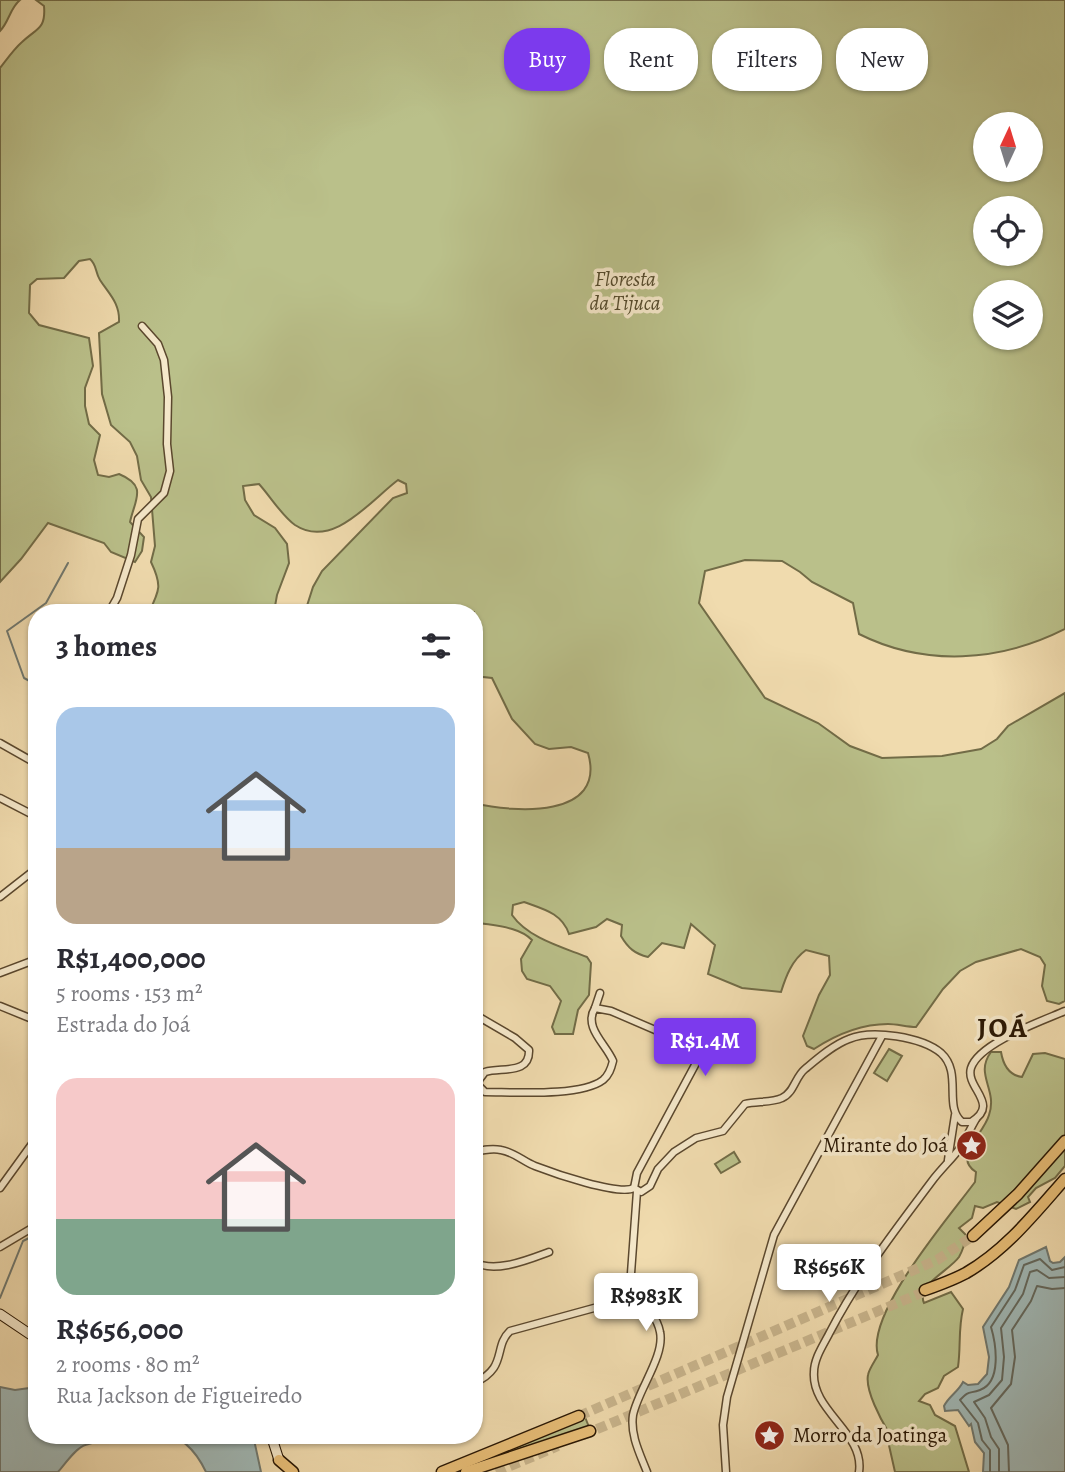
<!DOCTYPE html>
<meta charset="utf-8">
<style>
:root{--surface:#fff;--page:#f7f7f7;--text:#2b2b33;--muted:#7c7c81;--accent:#7c3aed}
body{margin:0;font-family:Alegreya,serif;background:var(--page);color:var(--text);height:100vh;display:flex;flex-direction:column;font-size:26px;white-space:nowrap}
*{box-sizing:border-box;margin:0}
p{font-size:23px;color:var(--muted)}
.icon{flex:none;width:38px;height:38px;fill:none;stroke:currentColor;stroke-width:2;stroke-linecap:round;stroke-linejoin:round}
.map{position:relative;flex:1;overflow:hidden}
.sheet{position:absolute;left:28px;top:604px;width:455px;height:840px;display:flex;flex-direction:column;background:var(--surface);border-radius:28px;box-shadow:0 2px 5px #0004}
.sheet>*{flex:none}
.hud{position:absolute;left:504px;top:28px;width:455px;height:63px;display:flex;gap:14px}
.needle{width:46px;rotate:4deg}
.tools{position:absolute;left:973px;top:112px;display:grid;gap:14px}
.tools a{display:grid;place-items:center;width:70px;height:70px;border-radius:50%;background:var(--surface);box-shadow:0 2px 5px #0004;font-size:35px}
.price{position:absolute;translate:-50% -60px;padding:0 16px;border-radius:7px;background:#fff;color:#222;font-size:23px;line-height:46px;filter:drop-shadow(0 2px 4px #0008)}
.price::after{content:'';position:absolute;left:50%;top:42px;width:21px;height:16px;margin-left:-10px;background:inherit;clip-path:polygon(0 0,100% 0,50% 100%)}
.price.active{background:var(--accent);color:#fff}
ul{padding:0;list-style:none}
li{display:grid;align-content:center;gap:14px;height:371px;padding:0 28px}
li span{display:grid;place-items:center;height:217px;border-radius:21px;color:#555}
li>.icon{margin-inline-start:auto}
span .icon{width:126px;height:126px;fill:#fffc;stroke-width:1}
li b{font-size:30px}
h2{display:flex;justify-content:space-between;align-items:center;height:84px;padding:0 28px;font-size:30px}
.tag{padding:0 24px;border-radius:28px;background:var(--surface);box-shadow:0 2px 5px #0004;font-size:24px;line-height:63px}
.tag.active{background:var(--accent);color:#fff}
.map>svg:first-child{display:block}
.green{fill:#bac08a;stroke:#726c47;stroke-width:2;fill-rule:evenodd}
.water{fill:#a0b8b6;stroke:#70786f;stroke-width:2}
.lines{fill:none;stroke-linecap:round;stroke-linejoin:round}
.shore{stroke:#64685d;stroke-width:2}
.stream{stroke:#70786f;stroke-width:2}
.highway-tunnel{stroke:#c8b48c;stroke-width:10;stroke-dasharray:10 5;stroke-linecap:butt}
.street-casing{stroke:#5b482e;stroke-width:9}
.secondary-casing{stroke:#291704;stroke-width:11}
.highway-casing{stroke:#291704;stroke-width:13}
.street{stroke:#f5e8ca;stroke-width:6}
.secondary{stroke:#f5e8ca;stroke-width:9}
.highway{stroke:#e8be77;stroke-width:10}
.labels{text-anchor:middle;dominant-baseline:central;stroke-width:7;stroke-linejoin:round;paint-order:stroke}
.park-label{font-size:21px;font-style:italic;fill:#544a2c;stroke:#f5e8ca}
.poi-label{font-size:21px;fill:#291704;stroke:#f5e8ca;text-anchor:end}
.district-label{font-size:28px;font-weight:bold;letter-spacing:2px;fill:#291704;stroke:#f5e8ca}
</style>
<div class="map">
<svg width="1065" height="1472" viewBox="0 0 1065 1472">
<rect width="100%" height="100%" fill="#f0dbae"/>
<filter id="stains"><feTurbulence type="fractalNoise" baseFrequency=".00286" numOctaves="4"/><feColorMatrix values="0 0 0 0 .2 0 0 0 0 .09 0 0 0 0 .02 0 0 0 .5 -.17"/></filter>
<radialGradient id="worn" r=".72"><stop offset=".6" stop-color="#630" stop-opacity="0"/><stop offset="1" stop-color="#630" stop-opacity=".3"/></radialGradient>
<g class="green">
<path d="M0,0H20C10,8 9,22 0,31Z"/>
<path d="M36,0H1065V629C1000,662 925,667 859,634L853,603L812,582L800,572L782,561L745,560L705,571L699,603L765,698L818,723L850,746L882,758L942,756L981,749L997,739L1008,726L1065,693V1001L1059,1004L1047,1001L1042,986L1045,965L1040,957L1021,949L976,962L960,971L943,989L916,1027C907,1027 897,1024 888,1024C861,1024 837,1034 814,1049L807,1046L803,1036L819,995L830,975L829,956L806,950C792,960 786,976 781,992L742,988L708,974L715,945L691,924L684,948L662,943L648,957C635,954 628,948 621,936L622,925L607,919L596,927L569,934C562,913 543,909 524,902L513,905L512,915C528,938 562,947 587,957L591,963L589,995L578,1010L573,1034H555L552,1027L561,1001L550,986L527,979L522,971L521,959L532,940C518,926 494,926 474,922V803C514,813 607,819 588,753L571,747L549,749L535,744L512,719L492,678L474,676V612H305L313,587L322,571L393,498L407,493L406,484L398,480C371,500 333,550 295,525C282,516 270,496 259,484L243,486L245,500L254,515L275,528L287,544L289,563L277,595L274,612H149C160,590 162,585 151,562L155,546L151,497L141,480L137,456L130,442L111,425L102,394L99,333L119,322C120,303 109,294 100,280C95,272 97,265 90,259L79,261L64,278L37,279L30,285L29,313L39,325L89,338L93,366L85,388V406L89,424L100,435L94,460L98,475L109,477L119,474C148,486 135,499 130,522L144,537L142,551L135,562L111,552L104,543L48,523L21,559L0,582V68C7,59 14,49 22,42C37,28 46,29 44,6ZM985,124H1031V170H985ZM985,208H1031V254H985ZM985,292H1031V338H985Z"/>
<polygon points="889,1049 902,1056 887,1081 874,1073"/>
<path d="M991,1052H1001C1003,1064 1008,1075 1022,1077L1033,1054L1045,1053L1065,1059V1166L1055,1178L1036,1188L1028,1197L1030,1202L1016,1209L997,1202L983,1208L975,1206L972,1218L959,1228L966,1235C965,1243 963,1250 959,1257C949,1271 916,1285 924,1303L951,1292L963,1309C958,1330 961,1346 958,1367L944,1376L938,1388L925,1394L919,1401L930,1405L935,1415L955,1426L969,1472H895L888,1441L889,1433C881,1420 865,1390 868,1375C869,1369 875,1361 878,1355C865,1314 950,1216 975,1182L976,1172C952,1157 984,1134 989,1115C998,1089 974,1075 991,1052Z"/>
<polygon points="734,1152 740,1162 721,1173 715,1164"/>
<polygon points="585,1417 589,1427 501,1455 500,1453"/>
</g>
<g class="water">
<path d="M1046,1247L1050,1261L1053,1263L1060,1262L1065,1257V1472H983L984,1453L975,1442L971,1424L969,1426L958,1410L945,1411L944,1406C949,1396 958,1392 963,1382L968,1385L978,1384L987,1374L989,1357L983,1327L1009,1287L1019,1260Z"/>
<path d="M0,1387L15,1390L37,1387V1435H253L261,1472H206C198,1455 177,1425 156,1441L133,1440V1437L113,1436L112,1439C78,1445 81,1444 58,1472H0Z"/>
</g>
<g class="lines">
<g class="shore">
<path d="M990,1472V1450L982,1440L978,1423L960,1400C969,1390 969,1394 980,1390C1002,1382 996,1344 991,1327L1015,1290L1024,1265L1040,1259L1052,1270L1065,1267"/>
<polyline points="999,1472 999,1449 991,1437 985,1418 974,1402 989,1395 1002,1380 1004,1357 1001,1328 1023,1294 1030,1272 1037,1270 1049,1278 1065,1277"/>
<polyline points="1009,1472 1008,1445 991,1408 1011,1384 1015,1357 1012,1330 1031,1301 1037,1286 1052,1289 1065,1288"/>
</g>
<g class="stream">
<polyline points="37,685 24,678 7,631 46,603 68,563"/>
<polyline points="0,1298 23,1241 37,1234"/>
</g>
<g class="highway-tunnel">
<polyline points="579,1416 937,1260 973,1236"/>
<polyline points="583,1435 926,1291"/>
<polyline points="496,1472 558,1446"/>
</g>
<defs>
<g id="street">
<polyline points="109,612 117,598 131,555 138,519 164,493 170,471 167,444 168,397 164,360 158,344 142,326"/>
<polyline points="0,743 37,764"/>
<polyline points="0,798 37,817"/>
<polyline points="0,897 37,868"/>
<polyline points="0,973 37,959"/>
<polyline points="0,1006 37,1021"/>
<polyline points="595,1008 600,993"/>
<path d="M474,1014L515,1038L529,1050C530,1075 502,1067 485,1072L479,1080L478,1085L485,1092C513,1092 581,1097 603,1080C609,1075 611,1069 613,1061C606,1044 583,1027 595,1008L611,1011L690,1045L695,1053V1065L637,1173L634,1188L641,1192L650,1186L658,1169L674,1152L696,1138L723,1131L745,1104C756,1101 771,1103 782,1098C794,1093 795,1077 805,1069C817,1059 833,1045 849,1039C872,1029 922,1037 941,1053C963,1073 943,1106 962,1122H971C1001,1104 965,1088 971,1068C979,1043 1042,1021 1065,1011"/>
<path d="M474,1152C483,1150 492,1148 501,1150C514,1152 524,1162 535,1166C553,1173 619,1196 634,1188"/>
<polyline points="948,1160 955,1115"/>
<polyline points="0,1188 37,1137"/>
<path d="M637,1191L630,1287C640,1299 657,1315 660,1332C665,1356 638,1390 633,1415C630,1435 640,1454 647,1472"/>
<polyline points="0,1247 37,1225"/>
<path d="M474,1261C492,1275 530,1259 549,1252"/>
<path d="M474,1383C508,1368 493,1347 510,1331L605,1305L630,1287"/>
<polyline points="726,1472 723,1425 727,1397 774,1235 882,1036"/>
<path d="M859,1472C865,1433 811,1411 814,1372C814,1358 824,1344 830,1332C858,1278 896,1229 932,1181C941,1169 952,1159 960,1148C966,1139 970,1129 976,1119"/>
</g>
<g id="secondary">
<polyline points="0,1314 37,1339"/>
<polyline points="271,1435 279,1460"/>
</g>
<g id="highway">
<polyline points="973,1236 1018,1194 1065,1141"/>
<path d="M925,1290C939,1285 953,1280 966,1273C1006,1250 1035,1213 1065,1179"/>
<polyline points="279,1460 293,1472"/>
<polyline points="442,1472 579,1416"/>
<polyline points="466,1472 590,1431"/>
</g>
</defs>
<use href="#street" class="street-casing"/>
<use href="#secondary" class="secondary-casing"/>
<use href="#highway" class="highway-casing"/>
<use href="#street" class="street"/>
<use href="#secondary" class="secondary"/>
<use href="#highway" class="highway"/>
</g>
<defs>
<symbol id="sight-disc" viewBox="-11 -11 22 22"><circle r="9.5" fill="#8f2418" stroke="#f5e8ca"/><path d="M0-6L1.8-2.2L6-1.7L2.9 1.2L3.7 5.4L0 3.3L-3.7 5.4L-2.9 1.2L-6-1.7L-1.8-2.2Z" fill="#fff"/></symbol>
</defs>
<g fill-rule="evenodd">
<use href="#sight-disc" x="954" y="1128" width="35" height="35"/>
<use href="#sight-disc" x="752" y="1418" width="35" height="35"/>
</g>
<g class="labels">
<g class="park-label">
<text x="625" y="279">Floresta<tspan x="625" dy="24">da Tijuca</tspan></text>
</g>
<g class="poi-label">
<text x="948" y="1145">Mirante do Joá</text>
<text x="793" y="1435" text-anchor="start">Morro da Joatinga</text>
</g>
<g class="district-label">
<text x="1003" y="1028">JOÁ</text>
</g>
</g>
<rect width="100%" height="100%" filter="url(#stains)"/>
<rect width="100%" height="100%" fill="url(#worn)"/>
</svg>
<div class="tools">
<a><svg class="needle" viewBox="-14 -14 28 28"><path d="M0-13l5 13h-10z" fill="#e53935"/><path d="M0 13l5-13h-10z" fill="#7c7c81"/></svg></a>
<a><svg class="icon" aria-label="locate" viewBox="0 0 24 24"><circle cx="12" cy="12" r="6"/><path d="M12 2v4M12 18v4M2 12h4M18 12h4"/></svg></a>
<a><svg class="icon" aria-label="layers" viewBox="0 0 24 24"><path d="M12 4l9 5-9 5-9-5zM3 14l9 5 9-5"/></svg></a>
</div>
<b class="price active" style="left:705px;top:1078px">R$1.4M</b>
<b class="price" style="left:829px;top:1304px">R$656K</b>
<b class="price" style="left:646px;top:1333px">R$983K</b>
<div class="hud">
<a class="tag active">Buy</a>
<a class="tag">Rent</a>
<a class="tag">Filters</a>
<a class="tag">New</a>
</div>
<section class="sheet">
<h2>3 homes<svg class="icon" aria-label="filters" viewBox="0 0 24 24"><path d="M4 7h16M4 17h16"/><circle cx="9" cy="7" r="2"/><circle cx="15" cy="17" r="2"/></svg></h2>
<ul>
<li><span style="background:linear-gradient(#a9c7e8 65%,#b9a48a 0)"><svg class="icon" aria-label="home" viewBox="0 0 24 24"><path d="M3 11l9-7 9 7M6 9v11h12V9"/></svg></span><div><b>R$1,400,000</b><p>5 rooms · 153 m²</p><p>Estrada do Joá</p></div></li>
<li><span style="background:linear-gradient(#f6c9c9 65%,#7fa58c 0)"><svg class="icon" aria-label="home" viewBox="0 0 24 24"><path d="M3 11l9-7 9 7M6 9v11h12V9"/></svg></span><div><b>R$656,000</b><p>2 rooms · 80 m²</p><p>Rua Jackson de Figueiredo</p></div></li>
</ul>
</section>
</div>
